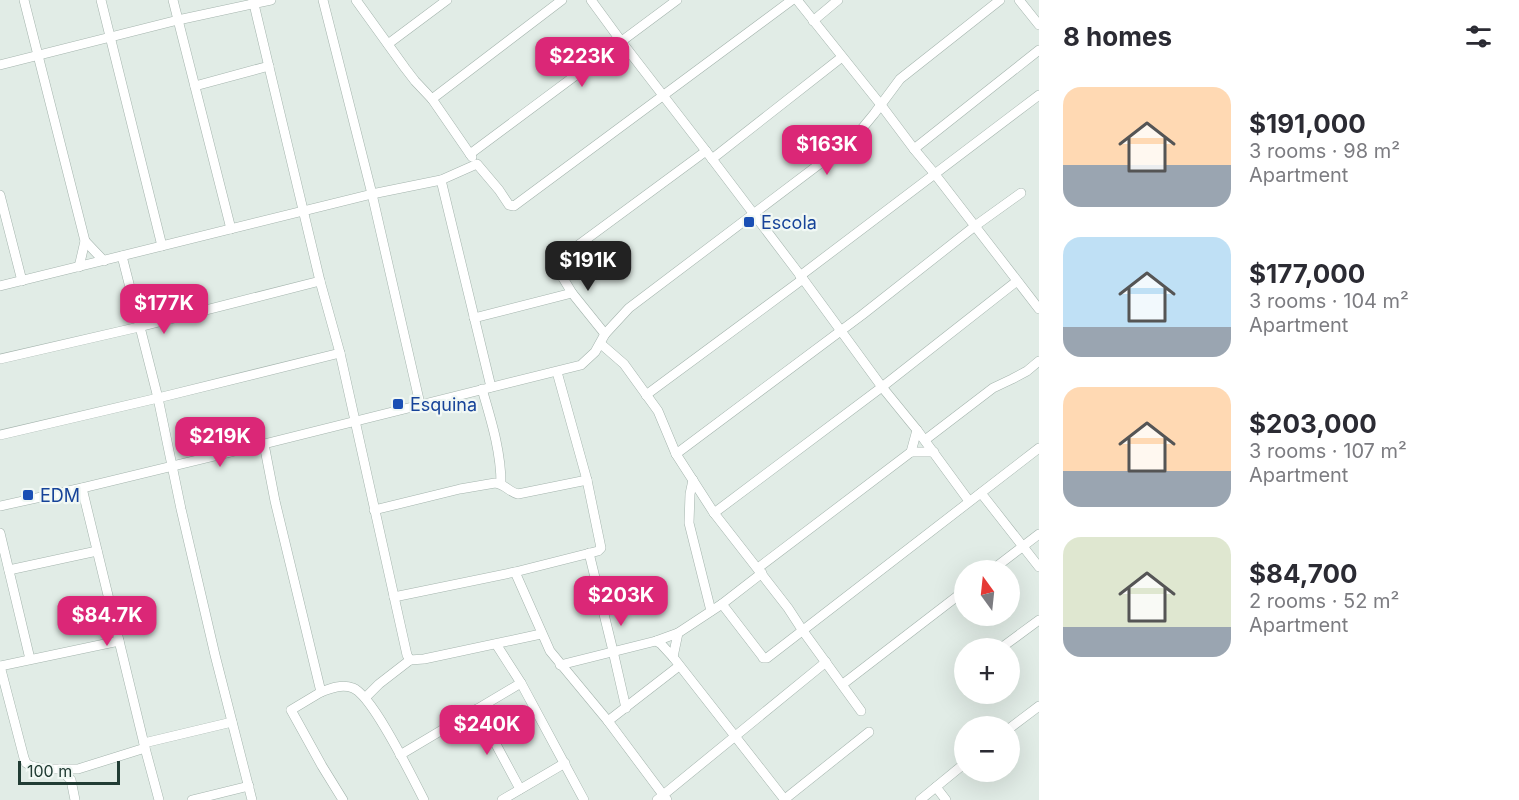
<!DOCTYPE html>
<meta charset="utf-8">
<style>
:root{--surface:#fff;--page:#f2f2f3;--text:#2b2b33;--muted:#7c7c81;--accent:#db2777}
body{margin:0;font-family:Inter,sans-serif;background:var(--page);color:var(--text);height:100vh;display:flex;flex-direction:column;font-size:22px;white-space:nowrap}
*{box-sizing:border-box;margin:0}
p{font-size:20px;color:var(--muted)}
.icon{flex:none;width:33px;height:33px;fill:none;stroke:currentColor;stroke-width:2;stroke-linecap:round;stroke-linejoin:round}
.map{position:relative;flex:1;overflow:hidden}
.details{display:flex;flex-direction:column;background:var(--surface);width:480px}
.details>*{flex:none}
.needle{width:39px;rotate:345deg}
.tools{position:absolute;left:954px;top:560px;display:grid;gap:12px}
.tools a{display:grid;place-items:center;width:66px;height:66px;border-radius:50%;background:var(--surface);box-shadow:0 6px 24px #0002;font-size:30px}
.scale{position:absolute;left:18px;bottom:15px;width:102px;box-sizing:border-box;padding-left:6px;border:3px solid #213c34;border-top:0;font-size:16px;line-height:21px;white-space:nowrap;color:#213c34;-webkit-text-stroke:4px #f1f8f4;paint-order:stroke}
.price{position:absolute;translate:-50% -51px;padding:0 14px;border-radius:12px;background:var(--accent);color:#fff;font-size:20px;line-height:39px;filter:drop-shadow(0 2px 3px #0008)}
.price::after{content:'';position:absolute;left:50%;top:36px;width:18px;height:14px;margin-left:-9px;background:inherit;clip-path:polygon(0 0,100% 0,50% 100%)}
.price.selected{background:#222;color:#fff}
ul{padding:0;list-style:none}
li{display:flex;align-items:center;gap:18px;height:150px;padding:0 24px}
li span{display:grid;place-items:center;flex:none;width:168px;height:120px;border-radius:18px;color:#555}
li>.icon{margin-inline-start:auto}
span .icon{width:72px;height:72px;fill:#fffc;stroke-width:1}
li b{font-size:26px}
h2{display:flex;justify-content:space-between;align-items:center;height:72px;padding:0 24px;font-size:26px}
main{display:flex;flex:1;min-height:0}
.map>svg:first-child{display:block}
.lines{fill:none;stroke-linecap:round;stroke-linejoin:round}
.minor-casing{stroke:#a4b4ad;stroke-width:10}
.minor{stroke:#fff;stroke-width:9}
.transit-dot{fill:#1a4fb4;stroke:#f1f8f4;stroke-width:2}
.labels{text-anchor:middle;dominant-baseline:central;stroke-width:4.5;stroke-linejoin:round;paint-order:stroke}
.transit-label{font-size:18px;fill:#164399;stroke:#f1f8f4;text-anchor:start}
</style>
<main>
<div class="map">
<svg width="1039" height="800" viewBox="0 0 1039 800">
<rect width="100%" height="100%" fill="#e1ece6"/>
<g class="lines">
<defs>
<g id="minor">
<polyline points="24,0 85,241 79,267"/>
<polyline points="101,0 162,246"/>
<polyline points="173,0 231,229"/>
<polyline points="253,0 320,281 340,353 407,655 410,660 424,659 541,634"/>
<polyline points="323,0 372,194 420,404"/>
<polyline points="356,0 405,68 415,81 432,99 562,0"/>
<polyline points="591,0 621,41 706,151 803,279 882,387 917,430 969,501"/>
<polyline points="797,0 881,105 914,149 934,173 1039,309"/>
<polyline points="1019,0 1039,25"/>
<polyline points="813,21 838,0"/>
<polyline points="388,44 447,0"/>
<polyline points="0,65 178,20 271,0"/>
<polyline points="195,86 269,66"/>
<polyline points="432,99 472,157"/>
<polyline points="914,149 1039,50"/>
<polyline points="470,154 677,0"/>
<polyline points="712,159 842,57"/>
<polyline points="441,180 491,387"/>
<polyline points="0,195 22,281"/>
<polyline points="85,241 104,261"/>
<polyline points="122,256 158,398 181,509 215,655 252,800"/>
<polyline points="800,276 1039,95"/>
<polyline points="0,286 372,194 441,180 477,164 499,190 509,205 514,206 792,0"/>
<polyline points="474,318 572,293"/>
<polyline points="605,334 572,293 554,263 706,151"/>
<polyline points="601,344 624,364 658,411 676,454 714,513 788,608 803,631 861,711"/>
<polyline points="0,359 139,327 320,281"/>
<path d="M482,389C491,420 501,451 501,484"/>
<polyline points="646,395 803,279"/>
<polyline points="0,435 158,398 340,353"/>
<polyline points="925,440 993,388 1012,379 1027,371 1039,361"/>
<polyline points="264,444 275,501 321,692 291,710 322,766 343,800"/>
<polyline points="911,452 934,452"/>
<polyline points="676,454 862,315 975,226 1021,193"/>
<polyline points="693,480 690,494 689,523 711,611"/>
<polyline points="82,488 145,748 159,800"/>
<polyline points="981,493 1039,567"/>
<polyline points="0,506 82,488 264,444 581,365 595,352 605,334 629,308 838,150 860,131 874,114 900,79 1000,0"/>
<path d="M374,510L460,489L495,483C505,484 509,492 518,494L587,480"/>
<polyline points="714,513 882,387 1017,281"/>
<polyline points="0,533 30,659"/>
<polyline points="589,553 613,651 626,708"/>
<polyline points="758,568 911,452 917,430"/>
<polyline points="9,570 97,551"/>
<polyline points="992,570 1039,534"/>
<polyline points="515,572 550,651 608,721 667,800"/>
<polyline points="394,597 515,572 598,551 601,548 587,480 557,372"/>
<polyline points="722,604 762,656 763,658 767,658 1039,448"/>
<polyline points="656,641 661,644 673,657 785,800"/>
<polyline points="496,644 521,683 584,800"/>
<polyline points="1001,648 1039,620"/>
<polyline points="673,657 678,633"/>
<polyline points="560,665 656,641 678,633 722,604 762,573"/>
<polyline points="0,666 24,758 26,763 31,766 44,769 78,769 145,748"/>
<polyline points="0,666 119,641"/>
<polyline points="843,684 964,591"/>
<path d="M321,692C331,688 342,684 353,688C373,696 412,777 424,800"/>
<polyline points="366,697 379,684 410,660"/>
<polyline points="477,709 520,789"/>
<polyline points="608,721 679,666"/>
<polyline points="1010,728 1039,706"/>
<polyline points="144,743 232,722"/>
<polyline points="400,755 521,683"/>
<polyline points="60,769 71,780 75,800"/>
<polyline points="936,787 946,800"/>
<polyline points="785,799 869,732"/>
<polyline points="192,800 249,786"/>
<polyline points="502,800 565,763"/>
<polyline points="657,800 826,662"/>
<polyline points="920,800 964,764"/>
</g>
</defs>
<use href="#minor" class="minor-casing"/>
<use href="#minor" class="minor"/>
</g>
<g class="transit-dot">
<rect x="743" y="216" width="12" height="12" rx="3"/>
<rect x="392" y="398" width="12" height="12" rx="3"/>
<rect x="22" y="489" width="12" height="12" rx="3"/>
</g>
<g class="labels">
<g class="transit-label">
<text x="761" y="222">Escola</text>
<text x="410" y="404">Esquina</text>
<text x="40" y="495">EDM</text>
</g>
</g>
</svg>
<div class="tools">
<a><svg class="needle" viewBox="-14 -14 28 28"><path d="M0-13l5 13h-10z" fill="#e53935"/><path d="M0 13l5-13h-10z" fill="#7c7c81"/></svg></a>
<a>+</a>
<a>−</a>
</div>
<div class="scale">100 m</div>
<b class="price" style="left:582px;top:88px">$223K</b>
<b class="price" style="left:827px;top:176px">$163K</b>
<b class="price selected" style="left:588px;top:292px">$191K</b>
<b class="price" style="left:164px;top:335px">$177K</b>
<b class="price" style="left:220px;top:468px">$219K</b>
<b class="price" style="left:621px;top:627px">$203K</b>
<b class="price" style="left:107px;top:647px">$84.7K</b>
<b class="price" style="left:487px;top:756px">$240K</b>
</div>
<section class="details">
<h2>8 homes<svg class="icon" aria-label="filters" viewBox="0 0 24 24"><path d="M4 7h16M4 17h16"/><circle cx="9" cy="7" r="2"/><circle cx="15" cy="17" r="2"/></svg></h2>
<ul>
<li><span style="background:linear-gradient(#ffd9b3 65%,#9aa5b1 0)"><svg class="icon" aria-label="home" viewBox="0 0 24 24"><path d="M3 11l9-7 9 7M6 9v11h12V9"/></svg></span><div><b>$191,000</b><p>3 rooms · 98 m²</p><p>Apartment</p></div></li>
<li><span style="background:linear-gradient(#bfe0f5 75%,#9aa5b1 0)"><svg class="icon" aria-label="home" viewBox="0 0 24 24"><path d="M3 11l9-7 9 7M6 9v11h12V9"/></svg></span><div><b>$177,000</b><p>3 rooms · 104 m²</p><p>Apartment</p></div></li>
<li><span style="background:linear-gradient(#ffd9b3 70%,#9aa5b1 0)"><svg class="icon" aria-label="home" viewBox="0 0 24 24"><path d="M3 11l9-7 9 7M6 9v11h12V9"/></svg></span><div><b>$203,000</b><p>3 rooms · 107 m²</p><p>Apartment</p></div></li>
<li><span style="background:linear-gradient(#dfe7d0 75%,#9aa5b1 0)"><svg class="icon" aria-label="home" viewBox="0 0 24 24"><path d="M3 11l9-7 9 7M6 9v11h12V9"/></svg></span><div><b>$84,700</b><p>2 rooms · 52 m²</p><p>Apartment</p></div></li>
</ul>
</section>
</main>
